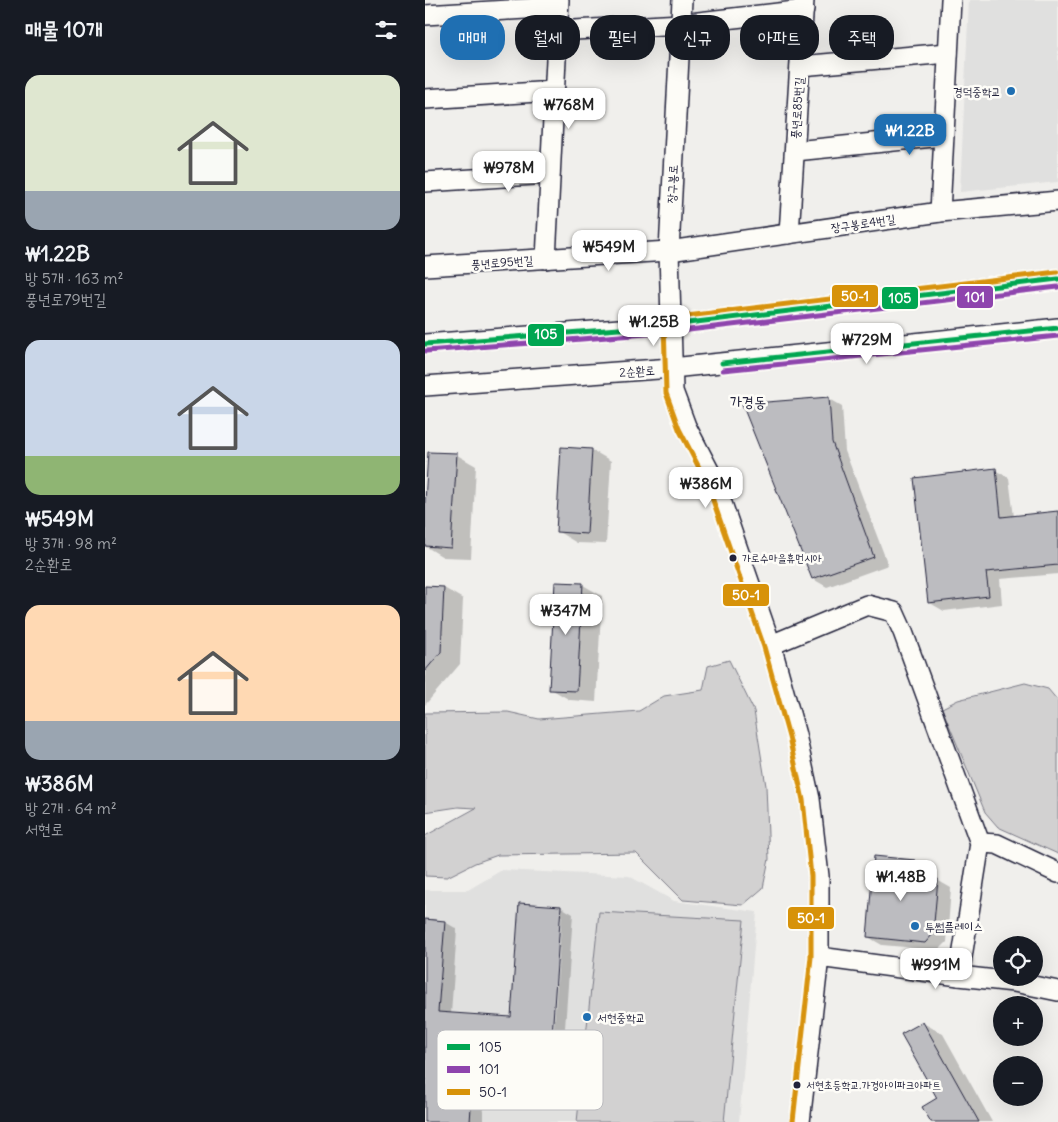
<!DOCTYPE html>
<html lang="ko">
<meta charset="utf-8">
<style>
:root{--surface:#171b24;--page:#242831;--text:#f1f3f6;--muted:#9ea1a6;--accent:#1f6fb2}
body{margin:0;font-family:Delius,"Poor Story",sans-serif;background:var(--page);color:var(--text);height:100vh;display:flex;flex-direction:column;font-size:19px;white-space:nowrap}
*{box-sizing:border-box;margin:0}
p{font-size:16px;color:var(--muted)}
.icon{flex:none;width:28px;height:28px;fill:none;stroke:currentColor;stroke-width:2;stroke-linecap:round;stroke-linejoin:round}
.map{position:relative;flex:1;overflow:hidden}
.sheet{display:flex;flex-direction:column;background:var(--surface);width:425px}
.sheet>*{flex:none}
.banner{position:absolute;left:15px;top:15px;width:475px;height:45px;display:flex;gap:10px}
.buttons{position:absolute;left:568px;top:936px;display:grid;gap:10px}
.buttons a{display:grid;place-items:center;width:50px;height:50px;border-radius:50%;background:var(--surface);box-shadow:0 5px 20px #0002;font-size:25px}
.price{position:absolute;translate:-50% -42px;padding:0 11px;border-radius:10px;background:#fff;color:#222;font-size:16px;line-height:32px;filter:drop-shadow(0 1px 2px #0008)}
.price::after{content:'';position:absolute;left:50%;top:30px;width:15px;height:11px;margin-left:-8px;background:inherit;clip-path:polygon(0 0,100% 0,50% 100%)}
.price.selected{background:var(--accent);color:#fff}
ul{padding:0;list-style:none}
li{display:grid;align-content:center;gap:10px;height:265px;padding:0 25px}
li span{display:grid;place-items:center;height:155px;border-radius:15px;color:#555}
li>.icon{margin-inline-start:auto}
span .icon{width:90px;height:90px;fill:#fffc;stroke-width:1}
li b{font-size:21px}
h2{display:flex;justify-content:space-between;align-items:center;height:60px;padding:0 25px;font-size:21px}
.tag{padding:0 18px;border-radius:20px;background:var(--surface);box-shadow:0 5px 20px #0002;font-size:18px;line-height:45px}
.tag.selected{background:var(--accent);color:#fff}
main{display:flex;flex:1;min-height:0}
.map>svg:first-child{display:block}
.built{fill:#e0e0df}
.green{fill:#d2d1d1;stroke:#7a7a86}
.shadow{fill:#0003}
.building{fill:#bcbcc0;stroke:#22223b}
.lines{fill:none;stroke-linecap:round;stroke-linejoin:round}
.minor-casing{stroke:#22223b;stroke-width:22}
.minor{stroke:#fdfcf7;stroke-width:19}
.bus-1-casing{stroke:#fdfcf7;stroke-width:9}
.bus-2-casing{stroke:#fdfcf7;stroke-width:9}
.bus-3-casing{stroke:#fdfcf7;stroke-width:9}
.bus-1{stroke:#00a651;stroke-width:5}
.bus-2{stroke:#8e44ad;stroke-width:5}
.bus-3{stroke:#d79209;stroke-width:5}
.poi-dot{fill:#1f6fb2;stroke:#fdfcf7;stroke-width:2}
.bus-dot{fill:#22223b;stroke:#fdfcf7;stroke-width:2}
.labels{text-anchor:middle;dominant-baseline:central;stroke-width:5;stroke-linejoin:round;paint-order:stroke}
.bus-label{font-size:11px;fill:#22223b;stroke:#fdfcf7;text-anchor:start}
.poi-label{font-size:12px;fill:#22223b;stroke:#fdfcf7;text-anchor:start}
.street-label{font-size:12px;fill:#22223b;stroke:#fdfcf7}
.quarter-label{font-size:15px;fill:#22223b;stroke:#fdfcf7}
.key{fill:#fdfcf7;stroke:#bbbbbf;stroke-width:1}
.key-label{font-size:14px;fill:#22223b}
.line-badge{stroke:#fdfcf7;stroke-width:2}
.badge-label{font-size:14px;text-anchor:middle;font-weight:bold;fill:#fff}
</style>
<main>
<section class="sheet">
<h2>매물 10개<svg class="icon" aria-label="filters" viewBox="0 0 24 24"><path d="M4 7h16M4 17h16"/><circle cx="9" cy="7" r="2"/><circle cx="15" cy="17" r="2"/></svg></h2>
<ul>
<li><span style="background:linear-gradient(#dfe7d0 75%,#9aa5b1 0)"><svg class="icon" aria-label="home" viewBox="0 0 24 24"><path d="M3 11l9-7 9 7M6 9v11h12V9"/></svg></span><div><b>₩1.22B</b><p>방 5개 · 163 m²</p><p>풍년로79번길</p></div></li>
<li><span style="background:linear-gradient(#c9d6e8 75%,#8fb573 0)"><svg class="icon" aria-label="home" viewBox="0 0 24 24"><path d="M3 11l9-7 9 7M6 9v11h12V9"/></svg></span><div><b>₩549M</b><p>방 3개 · 98 m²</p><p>2순환로</p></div></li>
<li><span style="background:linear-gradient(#ffd9b3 75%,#9aa5b1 0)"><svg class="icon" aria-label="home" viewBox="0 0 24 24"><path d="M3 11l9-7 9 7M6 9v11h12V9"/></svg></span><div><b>₩386M</b><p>방 2개 · 64 m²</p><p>서현로</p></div></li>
</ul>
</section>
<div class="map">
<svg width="633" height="1122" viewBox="0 0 633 1122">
<rect width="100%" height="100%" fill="#f0efec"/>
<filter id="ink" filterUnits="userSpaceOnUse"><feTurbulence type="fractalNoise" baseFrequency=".02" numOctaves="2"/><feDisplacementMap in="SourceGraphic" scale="10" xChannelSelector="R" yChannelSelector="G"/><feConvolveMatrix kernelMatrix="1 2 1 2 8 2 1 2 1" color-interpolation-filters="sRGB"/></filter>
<g filter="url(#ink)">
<g class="built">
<polygon points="544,0 633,0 633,182 535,192"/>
<polygon points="77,870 204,876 249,901 332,912 314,1122 0,1122 0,890 43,890"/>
</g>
<g class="green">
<polygon points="304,660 329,711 341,786 344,859 338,888 318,905 258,900 211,853 73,855 50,863 22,877 0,876 0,836 51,808 33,807 0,812 0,713 83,712 114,719 214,711 239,696 278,690 283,666"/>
<polygon points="600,683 623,689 633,701 633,854 573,827 560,812 517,708 533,700"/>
<polygon points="174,912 319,920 299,1122 152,1122"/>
</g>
<g class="shadow">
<polygon points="403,398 417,406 420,451 463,565 402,587 388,579"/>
<polygon points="167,450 186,461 181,544 152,543 132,531"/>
<polygon points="32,455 51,466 46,558 18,557 0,546 0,522"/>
<polygon points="570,470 584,478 589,517 633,512 633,574 575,579 577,604 519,611 505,603"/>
<polygon points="158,585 177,596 171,702 145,700 126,689"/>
<polygon points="0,587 19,588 38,599 35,664 0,705"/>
<polygon points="490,861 504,869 503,879 512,880 526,888 522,942 514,950 457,945 443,937"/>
<polygon points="136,907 148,914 137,1071 126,1071 137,911 134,911 123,1070 89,1068 77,1061 77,1054 62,1053 58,1122 0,1122 0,921 20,922 32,929 26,1014 87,1018"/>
<polygon points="498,1023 518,1034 567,1122 507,1122 514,1099"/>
</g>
<g class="building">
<polygon points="404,397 407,442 449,557 387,579 317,404"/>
<polygon points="136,447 167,449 162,534 131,532"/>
<polygon points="3,452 32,453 26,548 0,546 0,502"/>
<polygon points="571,468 576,517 633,511 633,565 561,572 564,596 503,603 489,478"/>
<polygon points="130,582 158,583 152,691 124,690"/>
<polygon points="0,586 19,587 16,652 0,671"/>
<polygon points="449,856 490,860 488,877 513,879 508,934 500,943 442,937"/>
<polygon points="94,903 136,906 125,1065 76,1062 77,1048 50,1046 45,1122 0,1122 0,919 20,921 13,1012 86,1017"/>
<polygon points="498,1022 554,1122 506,1122 497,1107 512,1098 476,1034"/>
</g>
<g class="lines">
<defs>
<g id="minor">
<polyline points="257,0 244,251 248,391 261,426 289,480 346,645 371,735 385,799 394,876 394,957 375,1122"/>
<polyline points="0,15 133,7"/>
<polyline points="132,31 256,24 379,10"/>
<polyline points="375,66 523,53"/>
<polyline points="0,99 129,91"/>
<polyline points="370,151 518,136"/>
<polyline points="0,182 125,174"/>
<polyline points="515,212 526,0"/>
<polyline points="364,234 379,0"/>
<polyline points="121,259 134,0"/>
<polyline points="0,266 244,251 515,212 633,201"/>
<polyline points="0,344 246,325 633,279"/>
<polyline points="0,386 247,368 633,328"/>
<polyline points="346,645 442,605 469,612 478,632 555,843 534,976"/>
<polyline points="555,843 572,844 633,873"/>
<polyline points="394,957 534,976 589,982 633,991"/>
</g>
</defs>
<use href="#minor" class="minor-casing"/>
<use href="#minor" class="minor"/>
<defs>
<g id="bus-1">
<polyline points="0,344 246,325 633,279"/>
<polyline points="297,363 633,328"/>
</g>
<g id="bus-2">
<polyline points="1,351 247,332 633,287"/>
<polyline points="298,370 633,336"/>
</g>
<polyline id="bus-3" points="368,1121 386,957 386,876 378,800 364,737 339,647 282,483 254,429 241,393 239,323 241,319 245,318 632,272"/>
</defs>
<use href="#bus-1" class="bus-1-casing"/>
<use href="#bus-2" class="bus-2-casing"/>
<use href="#bus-3" class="bus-3-casing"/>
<use href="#bus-1" class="bus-1"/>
<use href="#bus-2" class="bus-2"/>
<use href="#bus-3" class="bus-3"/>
</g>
</g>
<g class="poi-dot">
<circle cx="586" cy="91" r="5"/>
<circle cx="490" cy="926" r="5"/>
<circle cx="162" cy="1017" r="5"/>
</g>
<g class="bus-dot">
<circle cx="308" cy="558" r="4.5"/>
<circle cx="372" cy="1085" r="4.5"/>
</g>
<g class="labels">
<g class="bus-label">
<text x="317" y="558">가로수마을휴먼시아</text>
<text x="381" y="1085">서현초등학교.가경아이파크아파트</text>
</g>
<g class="poi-label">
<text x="576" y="91" text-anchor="end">경덕중학교</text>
<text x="500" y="926">투썸플레이스</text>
<text x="172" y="1017">서현중학교</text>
</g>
<g class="street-label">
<text transform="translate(372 108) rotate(-86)">풍년로85번길</text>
<text transform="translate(247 184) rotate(-87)">장구봉로</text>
<text transform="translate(438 223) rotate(-8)">장구봉로4번길</text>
<text transform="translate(77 262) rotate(-4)">풍년로95번길</text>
<text transform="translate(212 371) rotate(-4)">2순환로</text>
</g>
<g class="quarter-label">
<text x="323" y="401">가경동</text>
</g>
</g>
<rect x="12" y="1030" width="166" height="80" rx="8" class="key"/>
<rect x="22" y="1044" width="23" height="6" fill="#00a651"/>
<rect x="22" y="1066" width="23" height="7" fill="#8e44ad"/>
<rect x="22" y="1089" width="23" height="6" fill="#d79209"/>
<g class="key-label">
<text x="54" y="1052">105</text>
<text x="54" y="1074">101</text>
<text x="54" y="1097">50-1</text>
</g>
<g class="line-badge">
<rect x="406" y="284" width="48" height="24" rx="5" fill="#d79209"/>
<rect x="531" y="285" width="38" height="24" rx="5" fill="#8e44ad"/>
<rect x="456" y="286" width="38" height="24" rx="5" fill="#00a651"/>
<rect x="102" y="323" width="38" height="24" rx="5" fill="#00a651"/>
<rect x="297" y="583" width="48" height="24" rx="5" fill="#d79209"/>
<rect x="362" y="906" width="48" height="24" rx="5" fill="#d79209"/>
</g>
<g class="badge-label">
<text x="430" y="301">50-1</text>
<text x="550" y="302">101</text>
<text x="475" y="303">105</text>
<text x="121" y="339">105</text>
<text x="321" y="600">50-1</text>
<text x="386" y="923">50-1</text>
</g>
</svg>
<div class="buttons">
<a><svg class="icon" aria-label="locate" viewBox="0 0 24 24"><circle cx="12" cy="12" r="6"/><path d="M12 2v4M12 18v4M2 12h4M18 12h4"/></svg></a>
<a>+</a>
<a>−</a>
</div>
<b class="price" style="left:144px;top:130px">₩768M</b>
<b class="price selected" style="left:485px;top:156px">₩1.22B</b>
<b class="price" style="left:84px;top:193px">₩978M</b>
<b class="price" style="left:184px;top:272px">₩549M</b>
<b class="price" style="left:229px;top:347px">₩1.25B</b>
<b class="price" style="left:442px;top:365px">₩729M</b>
<b class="price" style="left:281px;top:509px">₩386M</b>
<b class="price" style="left:141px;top:636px">₩347M</b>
<b class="price" style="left:476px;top:902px">₩1.48B</b>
<b class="price" style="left:511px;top:990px">₩991M</b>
<div class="banner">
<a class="tag selected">매매</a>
<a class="tag">월세</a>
<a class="tag">필터</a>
<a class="tag">신규</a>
<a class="tag">아파트</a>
<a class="tag">주택</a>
</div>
</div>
</main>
